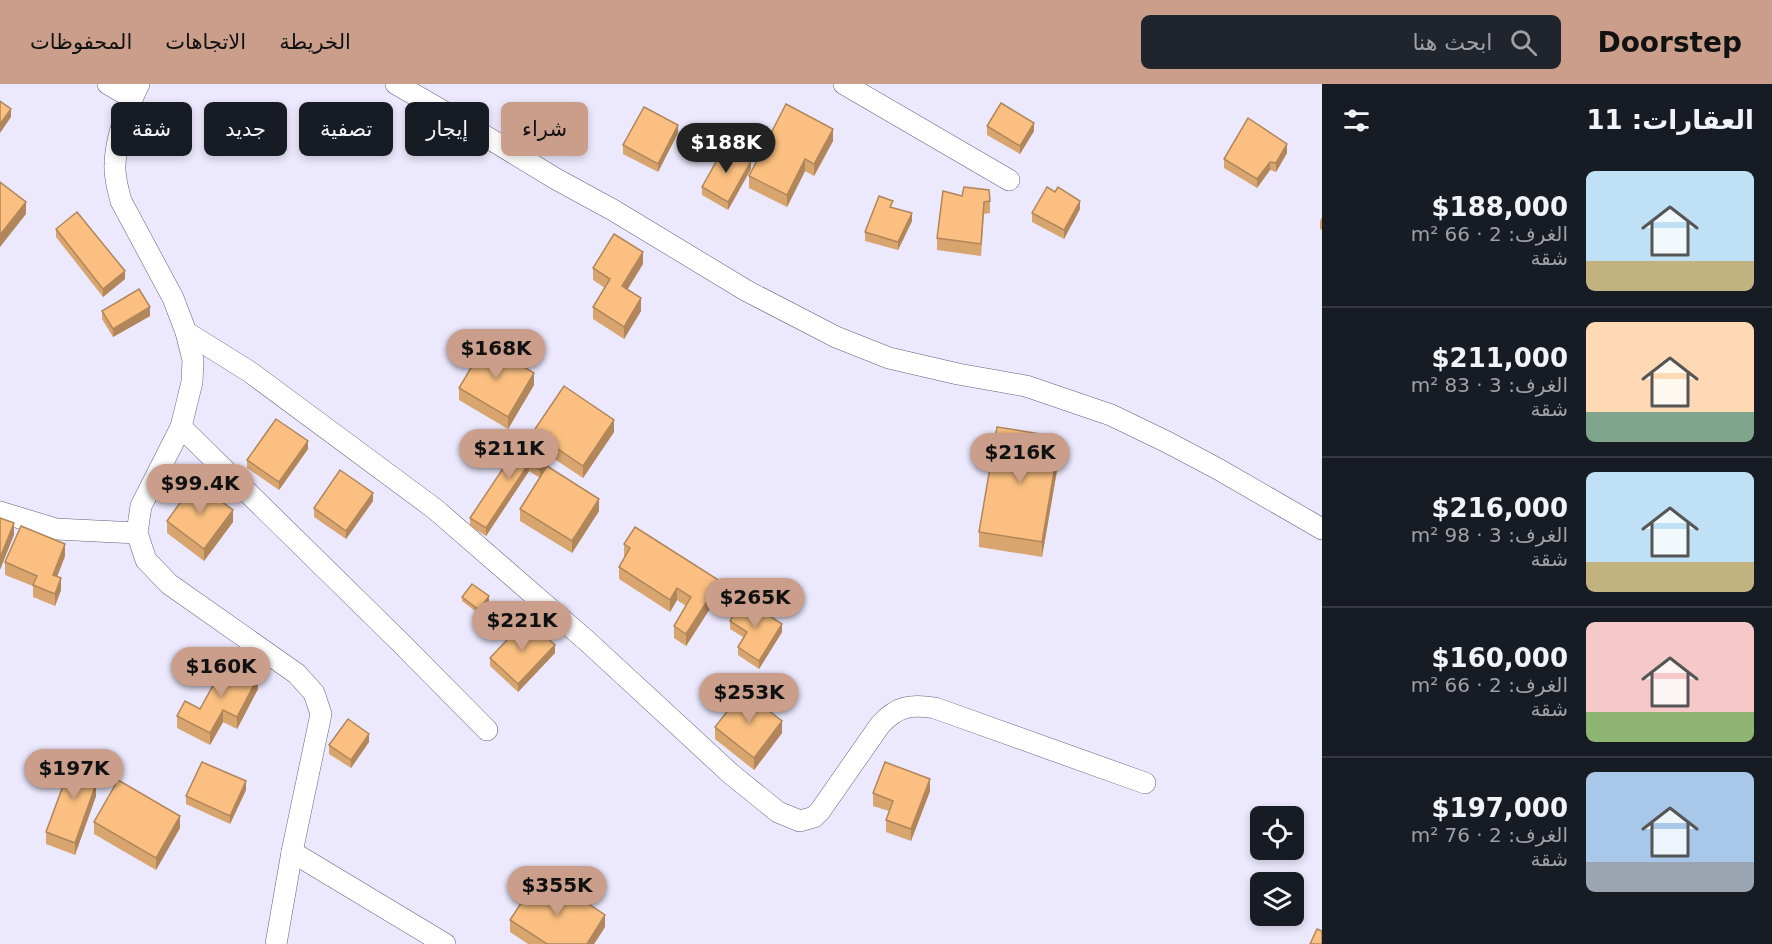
<!DOCTYPE html>
<html lang="ar">
<meta charset="utf-8">
<style>
:root{--surface:#171b24;--page:#20242c;--text:#f1f3f6;--muted:#9ea1a6;--line:#363941;--accent:#ca9e8b}
body{margin:0;font-family:"DejaVu Sans","Noto Naskh Arabic",sans-serif;background:var(--page);color:var(--text);direction:rtl;height:100vh;display:flex;flex-direction:column;font-size:22px;white-space:nowrap}
*{box-sizing:border-box;margin:0}
p{font-size:20px;color:var(--muted)}
.icon{flex:none;width:33px;height:33px;fill:none;stroke:currentColor;stroke-width:2;stroke-linecap:round;stroke-linejoin:round}
.map{position:relative;flex:1;overflow:hidden;direction:ltr}
.details{display:flex;flex-direction:column;background:var(--surface);width:450px}
.details>*{flex:none}
.guide{position:absolute;left:18px;top:18px;width:570px;height:54px;direction:rtl;display:flex;gap:12px}
.fabs{position:absolute;left:1250px;top:722px;display:grid;gap:12px}
.fabs a{display:grid;place-items:center;width:54px;height:54px;border-radius:9px;background:var(--surface);box-shadow:0 3px 9px #0003;font-size:30px}
.price{position:absolute;translate:-50% -51px;padding:0 14px;border-radius:21px;background:var(--accent);color:#111;font-size:20px;line-height:39px;filter:drop-shadow(0 2px 3px #0008)}
.price::after{content:'';position:absolute;left:50%;top:36px;width:18px;height:14px;margin-left:-9px;background:inherit;clip-path:polygon(0 0,100% 0,50% 100%)}
.price.current{background:#222;color:#fff}
ul{padding:0;list-style:none}
li{display:flex;align-items:center;gap:18px;height:150px;padding:0 18px}
li+li{border-top:2px solid var(--line)}
li span{display:grid;place-items:center;flex:none;width:168px;height:120px;border-radius:9px;color:#555}
li>.icon{margin-inline-start:auto}
span .icon{width:72px;height:72px;fill:#fffc;stroke-width:1}
li b{font-size:26px}
h2{display:flex;justify-content:space-between;align-items:center;height:72px;padding:0 18px;font-size:26px}
.tag{padding:0 21px;border-radius:9px;background:var(--surface);box-shadow:0 3px 9px #0003;font-size:21px;line-height:54px}
.tag.current{background:var(--accent);color:#111}
header{display:flex;align-items:center;gap:36px;box-sizing:border-box;height:84px;padding:0 30px;background:var(--accent);color:#111}
header strong{font-size:28px}
nav{display:flex;gap:33px;margin-inline-start:auto;font-size:21px}
.search{width:420px;height:54px;background:var(--page);display:flex;align-items:center;gap:15px;box-sizing:border-box;padding:0 21px;border-radius:9px;color:var(--muted);font-size:22px}
main{display:flex;flex:1;min-height:0}
.map>svg:first-child{display:block}
.lines{fill:none;stroke-linecap:round;stroke-linejoin:round}
.minor-casing{stroke:#665f7d;stroke-width:22}
.minor{stroke:#fff;stroke-width:21}
.wall{fill:#d8a56f}
.shaded-wall{fill:#b0865a}
.building{fill:#fbc081;stroke:#b0865a;stroke-width:1.5}
</style>
<header>
<strong>Doorstep</strong>
<div class="search"><svg class="icon" aria-label="search" viewBox="0 0 24 24"><circle cx="10" cy="10" r="6"/><path d="M15 15l6 6"/></svg>ابحث هنا</div>
<nav><a>الخريطة</a><a>الاتجاهات</a><a>المحفوظات</a></nav>
</header>
<main>
<section class="details">
<h2>العقارات: 11<svg class="icon" aria-label="filters" viewBox="0 0 24 24"><path d="M4 7h16M4 17h16"/><circle cx="9" cy="7" r="2"/><circle cx="15" cy="17" r="2"/></svg></h2>
<ul>
<li><span style="background:linear-gradient(#bfe0f5 75%,#c2b280 0)"><svg class="icon" aria-label="home" viewBox="0 0 24 24"><path d="M3 11l9-7 9 7M6 9v11h12V9"/></svg></span><div><b>$188,000</b><p>الغرف: 2 · 66 m²</p><p>شقة</p></div></li>
<li><span style="background:linear-gradient(#ffd9b3 75%,#7fa58c 0)"><svg class="icon" aria-label="home" viewBox="0 0 24 24"><path d="M3 11l9-7 9 7M6 9v11h12V9"/></svg></span><div><b>$211,000</b><p>الغرف: 3 · 83 m²</p><p>شقة</p></div></li>
<li><span style="background:linear-gradient(#bfe0f5 75%,#c2b280 0)"><svg class="icon" aria-label="home" viewBox="0 0 24 24"><path d="M3 11l9-7 9 7M6 9v11h12V9"/></svg></span><div><b>$216,000</b><p>الغرف: 3 · 98 m²</p><p>شقة</p></div></li>
<li><span style="background:linear-gradient(#f6c9c9 75%,#8fb573 0)"><svg class="icon" aria-label="home" viewBox="0 0 24 24"><path d="M3 11l9-7 9 7M6 9v11h12V9"/></svg></span><div><b>$160,000</b><p>الغرف: 2 · 66 m²</p><p>شقة</p></div></li>
<li><span style="background:linear-gradient(#a9c7e8 75%,#9aa5b1 0)"><svg class="icon" aria-label="home" viewBox="0 0 24 24"><path d="M3 11l9-7 9 7M6 9v11h12V9"/></svg></span><div><b>$197,000</b><p>الغرف: 2 · 76 m²</p><p>شقة</p></div></li>
</ul>
</section>
<div class="map">
<svg width="1322" height="860" viewBox="0 0 1322 860">
<rect width="100%" height="100%" fill="#ece8fd"/>
<g class="lines">
<defs>
<g id="minor">
<polyline points="108,0 132,14"/>
<path d="M139,0C127,24 116,53 115,80C114,93 118,105 121,117L173,214L186,248L193,276L192,298L181,343L141,422L137,449L146,476L169,500L297,590L314,609L321,630L292,768L276,860"/>
<polyline points="396,0 467,41 556,95 613,126 747,207 836,253 889,274 958,290 1026,302 1111,331 1167,358 1218,385 1322,445"/>
<polyline points="844,0 1009,96"/>
<path d="M186,248L250,288L435,425L587,557L731,690L778,728L800,737L814,733L820,727L880,641C897,622 911,620 935,624L1145,699"/>
<polyline points="181,343 402,560 487,646"/>
<polyline points="0,428 56,445 137,449"/>
<polyline points="292,768 445,860"/>
</g>
</defs>
<use href="#minor" class="minor-casing"/>
<use href="#minor" class="minor"/>
</g>
<g class="wall">
<polygon points="987,42 1034,47 1020,70 987,51"/>
<polygon points="678,49 658,88 623,70 623,61"/>
<polygon points="833,57 814,92 805,87 787,123 749,104 749,92"/>
<polygon points="1287,69 1276,88 1270,86 1257,104 1224,84 1224,75"/>
<polygon points="751,85 728,126 702,111 702,103"/>
<polygon points="962,112 990,117 990,129 984,130 981,172 937,166 937,154"/>
<polygon points="893,124 912,137 898,166 865,157 865,148"/>
<polygon points="1080,125 1064,155 1032,138 1032,129"/>
<polygon points="1322,133 1322,146 1320,145 1320,137"/>
<polygon points="56,145 125,195 103,213 56,153"/>
<polygon points="643,180 627,206 641,227 624,255 593,235 593,223 605,204 593,196 593,184"/>
<polygon points="102,227 150,232 113,253 102,235"/>
<polygon points="534,301 508,345 459,316 459,304"/>
<polygon points="533,348 614,348 583,394 550,372 550,379 548,383 599,427 572,469 520,437 520,425 540,394 529,387 486,452 470,442 470,434 533,359"/>
<polygon points="308,365 279,406 247,384 247,376"/>
<polygon points="1060,369 1042,473 979,463 979,448"/>
<polygon points="373,417 346,455 314,433 314,424"/>
<polygon points="167,437 233,438 204,477 167,449"/>
<polygon points="624,460 720,509 686,562 674,554 674,542 686,522 677,516 670,528 619,495 619,483 625,473 624,472"/>
<polygon points="65,472 57,493 61,506 55,522 33,513 33,502 5,491 5,478"/>
<polygon points="462,513 489,517 479,530 462,517"/>
<polygon points="730,537 782,548 759,585 738,571 738,563 743,553 730,545"/>
<polygon points="555,569 518,608 490,582 490,574"/>
<polygon points="258,605 237,645 223,638 210,661 177,644 177,632 200,625"/>
<polygon points="715,643 782,649 754,686 715,655"/>
<polygon points="369,658 351,684 329,670 329,661"/>
<polygon points="98,686 94,699 96,712 75,771 46,760 46,748"/>
<polygon points="246,706 230,740 186,720 186,712"/>
<polygon points="930,707 911,757 886,748 886,736 889,727 873,722 873,709"/>
<polygon points="94,738 180,744 156,786 94,750"/>
<polygon points="510,836 605,843 594,860 528,860 510,848"/>
</g>
<g class="shaded-wall">
<polygon points="11,25 11,33 0,49 0,40"/>
<polygon points="1034,39 1034,47 1020,70 1020,62"/>
<polygon points="678,41 678,49 658,88 658,80"/>
<polygon points="833,45 833,57 814,92 814,80"/>
<polygon points="1287,60 1287,69 1276,88 1276,79"/>
<polygon points="805,75 805,87 787,123 787,111"/>
<polygon points="751,77 751,85 728,126 728,118"/>
<polygon points="1270,78 1270,86 1257,104 1257,95"/>
<polygon points="1080,117 1080,125 1064,155 1064,146"/>
<polygon points="26,118 26,130 0,163 0,151"/>
<polygon points="912,129 912,137 898,166 898,158"/>
<polygon points="643,168 643,180 622,214 622,202"/>
<polygon points="125,187 125,195 103,213 103,205"/>
<polygon points="641,214 641,227 624,255 624,243"/>
<polygon points="150,223 150,232 113,253 113,245"/>
<polygon points="534,289 534,301 508,345 508,333"/>
<polygon points="614,336 614,348 583,394 583,382"/>
<polygon points="1060,353 1060,369 1042,473 1042,458"/>
<polygon points="308,357 308,365 279,406 279,398"/>
<polygon points="550,371 550,379 540,394 540,386"/>
<polygon points="529,379 529,387 486,452 486,444"/>
<polygon points="373,409 373,417 346,455 346,447"/>
<polygon points="599,415 599,427 572,469 572,457"/>
<polygon points="233,426 233,438 204,477 204,465"/>
<polygon points="14,439 14,451 0,486 0,474"/>
<polygon points="65,460 65,472 53,503 53,491"/>
<polygon points="61,494 61,506 55,522 55,510"/>
<polygon points="720,497 720,509 686,562 686,550"/>
<polygon points="677,504 677,516 670,528 670,516"/>
<polygon points="489,512 489,517 479,530 479,526"/>
<polygon points="782,540 782,548 759,585 759,577"/>
<polygon points="555,561 555,569 518,608 518,600"/>
<polygon points="258,593 258,605 237,645 237,633"/>
<polygon points="223,626 223,638 210,661 210,649"/>
<polygon points="782,637 782,649 754,686 754,674"/>
<polygon points="369,650 369,658 351,684 351,676"/>
<polygon points="98,674 98,686 90,710 90,698"/>
<polygon points="930,695 930,707 911,757 911,745"/>
<polygon points="246,697 246,706 230,740 230,732"/>
<polygon points="96,700 96,712 75,771 75,759"/>
<polygon points="180,732 180,744 156,786 156,774"/>
<polygon points="605,831 605,843 594,860 587,860"/>
</g>
<g class="building">
<polygon points="0,17 11,25 0,40"/>
<polygon points="1001,19 1034,39 1020,62 987,42"/>
<polygon points="786,20 833,45 814,80 805,75 787,111 749,92"/>
<polygon points="644,23 678,41 658,80 623,61"/>
<polygon points="1248,34 1287,60 1276,79 1270,78 1257,95 1224,75"/>
<polygon points="725,62 751,77 728,118 702,103"/>
<polygon points="0,98 26,118 0,151"/>
<polygon points="964,103 989,106 990,117 984,118 981,160 937,154 943,107 962,112"/>
<polygon points="1047,103 1055,108 1058,103 1080,117 1064,146 1032,129"/>
<polygon points="879,112 893,117 890,123 912,129 898,158 865,148"/>
<polygon points="77,128 125,187 103,205 56,145"/>
<polygon points="614,150 643,168 622,202 641,214 624,243 593,223 610,195 593,184"/>
<polygon points="139,205 150,223 113,245 102,227"/>
<polygon points="485,260 534,289 508,333 459,304"/>
<polygon points="564,302 614,336 583,382 533,348"/>
<polygon points="276,335 308,357 279,398 247,376"/>
<polygon points="997,343 1060,353 1042,458 979,448"/>
<polygon points="524,353 550,371 540,386 529,379 486,444 470,434"/>
<polygon points="547,382 599,415 572,457 520,425"/>
<polygon points="340,386 373,409 346,447 314,424"/>
<polygon points="195,398 233,426 204,465 167,437"/>
<polygon points="0,434 14,439 0,474"/>
<polygon points="21,442 65,460 53,491 61,494 55,510 33,501 37,492 5,478"/>
<polygon points="635,443 720,497 686,550 674,542 691,513 677,504 670,516 619,483 630,464 624,460"/>
<polygon points="472,500 489,512 479,526 462,513"/>
<polygon points="743,515 782,540 759,577 738,563 747,548 730,537"/>
<polygon points="527,535 555,561 518,600 490,574"/>
<polygon points="227,576 258,593 237,633 223,626 210,649 177,632 185,617 200,625"/>
<polygon points="743,607 782,637 754,674 715,643"/>
<polygon points="348,635 369,650 351,676 329,661"/>
<polygon points="81,667 98,674 90,698 96,700 75,759 46,748 67,691 73,690"/>
<polygon points="202,678 246,697 230,732 186,712"/>
<polygon points="885,678 930,695 911,745 886,736 893,717 873,709"/>
<polygon points="118,696 180,732 156,774 94,738"/>
<polygon points="535,798 562,815 568,806 605,831 587,860 547,860 510,836"/>
<polygon points="1317,845 1322,847 1322,860 1310,860"/>
</g>
</svg>
<div class="fabs">
<a><svg class="icon" aria-label="locate" viewBox="0 0 24 24"><circle cx="12" cy="12" r="6"/><path d="M12 2v4M12 18v4M2 12h4M18 12h4"/></svg></a>
<a><svg class="icon" aria-label="layers" viewBox="0 0 24 24"><path d="M12 4l9 5-9 5-9-5zM3 14l9 5 9-5"/></svg></a>
</div>
<b class="price current" style="left:726px;top:90px">$188K</b>
<b class="price" style="left:496px;top:296px">$168K</b>
<b class="price" style="left:509px;top:396px">$211K</b>
<b class="price" style="left:1020px;top:400px">$216K</b>
<b class="price" style="left:200px;top:431px">$99.4K</b>
<b class="price" style="left:755px;top:545px">$265K</b>
<b class="price" style="left:522px;top:568px">$221K</b>
<b class="price" style="left:221px;top:614px">$160K</b>
<b class="price" style="left:749px;top:640px">$253K</b>
<b class="price" style="left:74px;top:716px">$197K</b>
<b class="price" style="left:557px;top:833px">$355K</b>
<div class="guide">
<a class="tag current">شراء</a>
<a class="tag">إيجار</a>
<a class="tag">تصفية</a>
<a class="tag">جديد</a>
<a class="tag">شقة</a>
</div>
</div>
</main>
